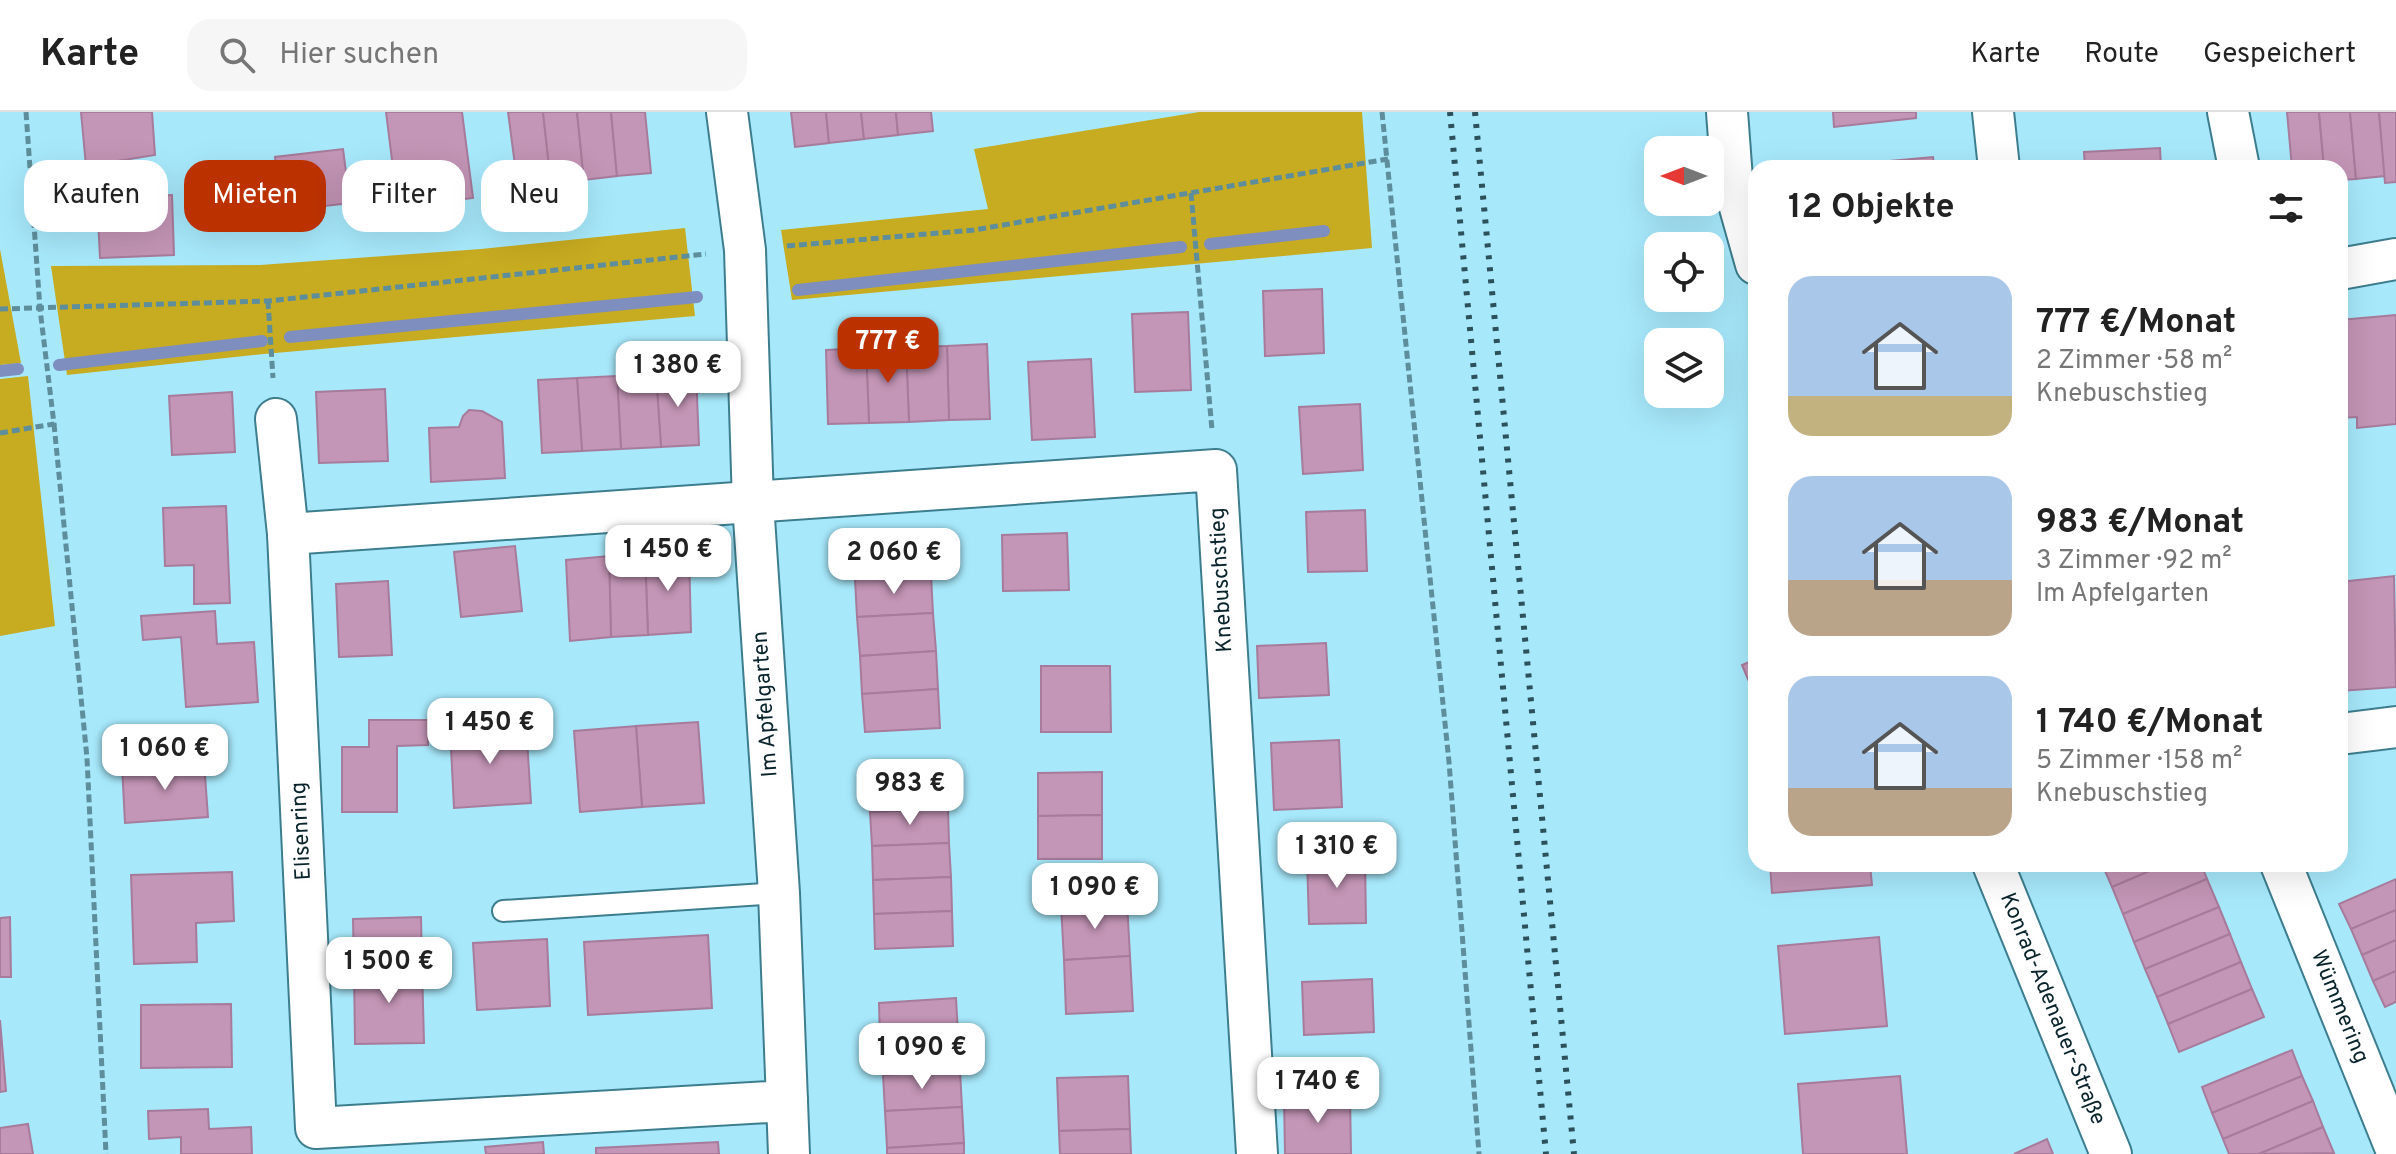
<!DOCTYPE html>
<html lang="de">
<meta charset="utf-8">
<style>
:root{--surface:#fff;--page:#f6f6f6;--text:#222;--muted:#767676;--line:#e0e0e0;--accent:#bb3200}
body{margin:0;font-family:Overpass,sans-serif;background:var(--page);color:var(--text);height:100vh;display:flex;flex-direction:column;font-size:30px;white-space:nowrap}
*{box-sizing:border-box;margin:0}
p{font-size:26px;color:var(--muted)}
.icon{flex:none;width:44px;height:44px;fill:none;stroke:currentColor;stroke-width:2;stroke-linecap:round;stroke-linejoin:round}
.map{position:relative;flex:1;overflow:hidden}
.side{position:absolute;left:1748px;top:48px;width:600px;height:712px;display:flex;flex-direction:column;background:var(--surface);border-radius:24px;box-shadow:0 8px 32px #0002}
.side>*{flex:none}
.banner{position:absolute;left:24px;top:48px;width:760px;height:72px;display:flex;gap:16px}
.needle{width:52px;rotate:270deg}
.buttons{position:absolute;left:1644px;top:24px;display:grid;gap:16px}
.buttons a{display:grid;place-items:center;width:80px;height:80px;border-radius:16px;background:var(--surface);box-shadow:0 8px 32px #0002;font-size:40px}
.price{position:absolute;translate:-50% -68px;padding:0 18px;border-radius:16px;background:#fff;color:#222;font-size:26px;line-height:52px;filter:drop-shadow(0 2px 4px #0008)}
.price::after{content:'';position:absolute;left:50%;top:48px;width:24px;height:18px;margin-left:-12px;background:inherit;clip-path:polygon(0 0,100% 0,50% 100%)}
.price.active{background:var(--accent);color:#fff}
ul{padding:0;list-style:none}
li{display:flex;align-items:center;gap:24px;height:200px;padding:0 40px}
li span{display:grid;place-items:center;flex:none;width:224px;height:160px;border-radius:24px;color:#555}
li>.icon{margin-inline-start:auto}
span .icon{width:96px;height:96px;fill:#fffc;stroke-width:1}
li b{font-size:34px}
h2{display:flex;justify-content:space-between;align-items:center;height:96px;padding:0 40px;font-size:34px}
.tag{padding:0 28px;border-radius:24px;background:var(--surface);box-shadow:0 8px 32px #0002;font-size:28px;line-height:72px}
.tag.active{background:var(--accent);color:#fff}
header{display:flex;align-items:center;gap:48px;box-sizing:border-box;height:112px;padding:0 40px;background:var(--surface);border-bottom:2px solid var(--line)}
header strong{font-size:38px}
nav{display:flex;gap:44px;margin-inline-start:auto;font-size:28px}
.search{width:560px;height:72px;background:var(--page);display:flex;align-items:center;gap:20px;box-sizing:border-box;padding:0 28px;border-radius:24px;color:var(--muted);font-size:30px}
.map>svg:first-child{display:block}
.green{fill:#c7ab21}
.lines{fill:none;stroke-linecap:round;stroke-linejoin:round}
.stream{stroke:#7e8ebe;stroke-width:12}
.building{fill:#c395b6;stroke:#a77b9b;stroke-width:2}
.service-casing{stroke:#3d7e8e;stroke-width:24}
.minor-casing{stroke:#3d7e8e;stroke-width:44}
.path{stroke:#5e8e9b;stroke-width:5;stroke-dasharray:8 4;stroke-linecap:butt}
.service{stroke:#fff;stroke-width:20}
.minor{stroke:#fff;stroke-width:40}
.rail{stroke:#2d515b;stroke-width:6;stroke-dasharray:4 8;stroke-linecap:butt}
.labels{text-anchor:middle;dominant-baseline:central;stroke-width:8;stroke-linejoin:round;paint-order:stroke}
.street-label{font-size:22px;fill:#09242b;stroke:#fefefe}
</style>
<header>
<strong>Karte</strong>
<div class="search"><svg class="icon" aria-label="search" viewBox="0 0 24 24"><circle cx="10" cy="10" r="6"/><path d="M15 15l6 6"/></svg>Hier suchen</div>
<nav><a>Karte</a><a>Route</a><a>Gespeichert</a></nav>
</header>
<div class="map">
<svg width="2396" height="1042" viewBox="0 0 2396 1042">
<rect width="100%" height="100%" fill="#a7e9fb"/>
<g class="green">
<polygon points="1199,0 1362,0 1372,136 792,188 781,118 988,97 974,37"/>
<polygon points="685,116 695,204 264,242 67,263 51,154 260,153 481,137"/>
<polygon points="0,137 21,251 0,253"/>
<polygon points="28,264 55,514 0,524 0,267"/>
</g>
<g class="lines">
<g class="stream">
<polyline points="1210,132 1324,119"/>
<polyline points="798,178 1181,135"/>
<polyline points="290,225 697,185"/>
<polyline points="59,253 262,229"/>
<polyline points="0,259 18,257"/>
</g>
</g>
<g class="building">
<polygon points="81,0 152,0 155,43 86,54"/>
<polygon points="386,0 462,0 473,86 398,96"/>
<polygon points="508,0 543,0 551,72 518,76"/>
<polygon points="543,0 577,0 584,68 551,72"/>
<polygon points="577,0 611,0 617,64 584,68"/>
<polygon points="611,0 645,0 651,61 617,64"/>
<polygon points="791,0 826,0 829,31 795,35"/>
<polygon points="826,0 861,0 864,27 829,31"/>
<polygon points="861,0 896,0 898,23 864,27"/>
<polygon points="896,0 931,0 933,19 898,23"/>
<polygon points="1833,0 1916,0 1916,6 1834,15"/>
<polygon points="2287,0 2319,0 2324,56 2292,56"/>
<polygon points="2319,0 2350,0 2356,67 2340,68 2340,56 2324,56"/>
<polygon points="2350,0 2379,0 2385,64 2356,67"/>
<polygon points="2379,0 2396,0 2396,70 2385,71"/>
<polygon points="2160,36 2161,56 2085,56 2084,40"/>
<polygon points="343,37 350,91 281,99 275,45"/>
<polygon points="1933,45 1934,56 1846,56 1846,53"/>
<polygon points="172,83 174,143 100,146 97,86"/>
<polygon points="1322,177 1324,241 1265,244 1263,179"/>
<polygon points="1188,200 1191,278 1135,280 1132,202"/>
<polygon points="2396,203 2396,312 2357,316 2357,305 2340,306 2340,208"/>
<polygon points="987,232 990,307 949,308 947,234"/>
<polygon points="947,234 949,308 909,310 906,235"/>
<polygon points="906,235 909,310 869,311 866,236"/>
<polygon points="866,236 869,311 828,312 826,238"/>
<polygon points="1091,247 1095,325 1032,328 1028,250"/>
<polygon points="696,260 699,333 661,335 656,262"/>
<polygon points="656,262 661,335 621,337 617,264"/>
<polygon points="617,264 621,337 582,339 577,266"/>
<polygon points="577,266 582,339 542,341 538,268"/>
<polygon points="385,277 388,349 319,351 316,280"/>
<polygon points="232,280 235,340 172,343 169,284"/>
<polygon points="1360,292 1363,358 1303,362 1299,295"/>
<polygon points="469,298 482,299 502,310 505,366 431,370 429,316 459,315 463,304"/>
<polygon points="226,394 230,491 194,492 194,453 165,454 163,396"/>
<polygon points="1365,398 1367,459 1308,460 1306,400"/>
<polygon points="1067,421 1069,478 1003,479 1002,423"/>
<polygon points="929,424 931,463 855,467 853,429"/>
<polygon points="515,434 522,499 461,505 454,440"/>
<polygon points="689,441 691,520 648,523 645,442"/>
<polygon points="645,442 648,523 611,525 609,444"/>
<polygon points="609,444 611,525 570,529 566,448"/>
<polygon points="931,463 933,501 857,505 855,467"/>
<polygon points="2394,464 2396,575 2340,579 2340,470"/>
<polygon points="388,469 392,543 339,545 336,472"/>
<polygon points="215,499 217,532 254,530 258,590 186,595 181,525 143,528 141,504"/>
<polygon points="933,501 936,539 860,544 857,505"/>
<polygon points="1326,531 1329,583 1259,586 1257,534"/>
<polygon points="936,539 938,577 862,582 860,544"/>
<polygon points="1756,547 1756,586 1742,553"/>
<polygon points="1041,554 1110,554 1111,620 1041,620"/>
<polygon points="938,577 940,616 865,620 862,582"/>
<polygon points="369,608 428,608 428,633 397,634 397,700 342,700 342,635 369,635"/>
<polygon points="698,610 704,691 642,695 636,614"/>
<polygon points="526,611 531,691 454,696 450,616"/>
<polygon points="636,614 642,695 580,700 574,619"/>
<polygon points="1339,628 1342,695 1274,698 1271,631"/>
<polygon points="204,649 208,705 125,711 122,654"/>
<polygon points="1102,660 1102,703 1038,704 1038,661"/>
<polygon points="946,662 948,697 870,700 869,665"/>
<polygon points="948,697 949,731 872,734 870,700"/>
<polygon points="1102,703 1102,747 1038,747 1038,704"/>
<polygon points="949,731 951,765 873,768 872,734"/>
<polygon points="1365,745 1366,811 1309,812 1307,746"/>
<polygon points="1770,752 1870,752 1872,773 1772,781"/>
<polygon points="2102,752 2166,752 2112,775"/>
<polygon points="2166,752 2201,752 2207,767 2123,802 2112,775"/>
<polygon points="232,760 234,809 196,811 197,850 134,852 131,763"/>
<polygon points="951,765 952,799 874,802 873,768"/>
<polygon points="2207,767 2219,795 2134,830 2123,802"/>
<polygon points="2396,767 2396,798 2351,817 2339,792"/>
<polygon points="1127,790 1130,844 1064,848 1061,793"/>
<polygon points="2219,795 2230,822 2145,857 2134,830"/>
<polygon points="2396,798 2396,828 2362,843 2351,817"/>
<polygon points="952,799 953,834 875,837 874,802"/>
<polygon points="10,805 11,865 0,865 0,806"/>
<polygon points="421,805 422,854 354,856 353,807"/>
<polygon points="2230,822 2241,850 2157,885 2145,857"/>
<polygon points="708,823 712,896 588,903 584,830"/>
<polygon points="1879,825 1887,914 1785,922 1778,834"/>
<polygon points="547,827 550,894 477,898 473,831"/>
<polygon points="2396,828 2396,859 2373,869 2362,843"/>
<polygon points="1130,844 1133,899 1066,902 1064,848"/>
<polygon points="2241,850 2252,877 2168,912 2157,885"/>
<polygon points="422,854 424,931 355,932 354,856"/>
<polygon points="2396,859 2396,890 2385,895 2373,869"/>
<polygon points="1372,867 1374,920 1304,923 1302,870"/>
<polygon points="2252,877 2264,905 2179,940 2168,912"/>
<polygon points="956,886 958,922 880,927 879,891"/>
<polygon points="231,892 232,955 141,956 141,893"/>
<polygon points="0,908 6,979 0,980"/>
<polygon points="958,922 960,959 883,963 880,927"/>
<polygon points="2292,938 2302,964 2212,1001 2202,975"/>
<polygon points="960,959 962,995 885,999 883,963"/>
<polygon points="1128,964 1130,1017 1059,1019 1057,966"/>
<polygon points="1900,964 1907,1042 1803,1042 1798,972"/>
<polygon points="2302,964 2313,989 2223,1027 2212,1001"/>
<polygon points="1350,984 1351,1042 1285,1042 1284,985"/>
<polygon points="2313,989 2323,1015 2259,1042 2229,1042 2223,1027"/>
<polygon points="962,995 964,1031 887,1036 885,999"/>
<polygon points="208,997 209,1017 251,1015 252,1042 181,1042 181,1025 149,1027 148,999"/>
<polygon points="28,1012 33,1042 0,1042 0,1016"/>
<polygon points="2323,1015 2334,1041 2259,1042"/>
<polygon points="1130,1017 1131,1042 1060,1042 1059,1019"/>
<polygon points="2047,1027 2053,1042 2014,1042"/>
<polygon points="543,1030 544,1042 486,1042 485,1035"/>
<polygon points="718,1030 719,1042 596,1042 596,1036"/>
<polygon points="964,1031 964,1042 887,1042 887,1036"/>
</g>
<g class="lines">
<defs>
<polyline id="service" points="503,799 779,781"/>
<g id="minor">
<polyline points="727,0 745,138 753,391 779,781 789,1042"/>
<polyline points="1727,0 1732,67 1756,152"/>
<polyline points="1993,0 1999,56"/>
<polyline points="2228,0 2239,56"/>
<polyline points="2340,157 2396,147"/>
<polyline points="276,307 288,422"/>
<polyline points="2340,622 2396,615"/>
<polyline points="1993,752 2111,1042"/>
<polyline points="2281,752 2396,1037"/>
<polyline points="787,989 316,1016 288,422 1216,358 1257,1042"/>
</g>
</defs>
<use href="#service" class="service-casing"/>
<use href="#minor" class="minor-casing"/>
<g class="path">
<polyline points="1382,0 1449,650 1479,1042"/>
<polyline points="1191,81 1212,318"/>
<polyline points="787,134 974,118 1388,47"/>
<polyline points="268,189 273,266"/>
<polyline points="0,197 268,189 706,142"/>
<polyline points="54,312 87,646 106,1042"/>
<polyline points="0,321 54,312 40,197 26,0"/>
</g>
<use href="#service" class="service"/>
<use href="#minor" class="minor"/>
<g class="rail">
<polyline points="1450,0 1546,1042"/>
<polyline points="1475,0 1574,1042"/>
</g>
</g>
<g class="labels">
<g class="street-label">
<text transform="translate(1222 468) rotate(-93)">Knebuschstieg</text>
<text transform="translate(766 592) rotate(-94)">Im Apfelgarten</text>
<text transform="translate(302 719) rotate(-93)">Elisenring</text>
<text transform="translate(2339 895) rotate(68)">Wümmering</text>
<text transform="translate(2052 897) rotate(68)">Konrad-Adenauer-Straße</text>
</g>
</g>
</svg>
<div class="buttons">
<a><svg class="needle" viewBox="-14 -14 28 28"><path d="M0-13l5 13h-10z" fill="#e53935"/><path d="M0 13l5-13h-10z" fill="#767676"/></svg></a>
<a><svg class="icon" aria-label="locate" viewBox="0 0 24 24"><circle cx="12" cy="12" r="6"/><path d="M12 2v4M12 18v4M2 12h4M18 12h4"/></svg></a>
<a><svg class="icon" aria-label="layers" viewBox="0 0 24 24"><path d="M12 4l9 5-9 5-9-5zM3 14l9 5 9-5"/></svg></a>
</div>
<b class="price active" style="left:888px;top:273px">777 €</b>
<b class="price" style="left:678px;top:297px">1 380 €</b>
<b class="price" style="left:668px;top:481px">1 450 €</b>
<b class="price" style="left:894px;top:484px">2 060 €</b>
<b class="price" style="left:490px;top:654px">1 450 €</b>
<b class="price" style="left:165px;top:680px">1 060 €</b>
<b class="price" style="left:910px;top:715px">983 €</b>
<b class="price" style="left:1337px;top:778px">1 310 €</b>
<b class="price" style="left:1095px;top:819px">1 090 €</b>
<b class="price" style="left:389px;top:893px">1 500 €</b>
<b class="price" style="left:922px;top:979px">1 090 €</b>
<b class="price" style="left:1318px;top:1013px">1 740 €</b>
<div class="banner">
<a class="tag">Kaufen</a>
<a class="tag active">Mieten</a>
<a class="tag">Filter</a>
<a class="tag">Neu</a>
</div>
<section class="side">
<h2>12 Objekte<svg class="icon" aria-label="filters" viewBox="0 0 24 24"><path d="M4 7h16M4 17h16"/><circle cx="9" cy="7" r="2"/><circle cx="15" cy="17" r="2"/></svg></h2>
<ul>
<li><span style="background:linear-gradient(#a9c7e8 75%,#c2b280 0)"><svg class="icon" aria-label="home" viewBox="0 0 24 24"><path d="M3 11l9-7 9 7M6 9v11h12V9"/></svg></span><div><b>777 €/Monat</b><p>2 Zimmer · 58 m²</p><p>Knebuschstieg</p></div></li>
<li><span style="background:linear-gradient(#a9c7e8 65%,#b9a48a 0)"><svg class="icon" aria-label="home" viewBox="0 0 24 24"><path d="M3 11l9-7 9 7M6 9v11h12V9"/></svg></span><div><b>983 €/Monat</b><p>3 Zimmer · 92 m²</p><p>Im Apfelgarten</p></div></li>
<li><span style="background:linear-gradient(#a9c7e8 70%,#b9a48a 0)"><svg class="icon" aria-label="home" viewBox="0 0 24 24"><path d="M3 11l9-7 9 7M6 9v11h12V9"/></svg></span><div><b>1 740 €/Monat</b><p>5 Zimmer · 158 m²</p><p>Knebuschstieg</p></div></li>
</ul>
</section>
</div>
